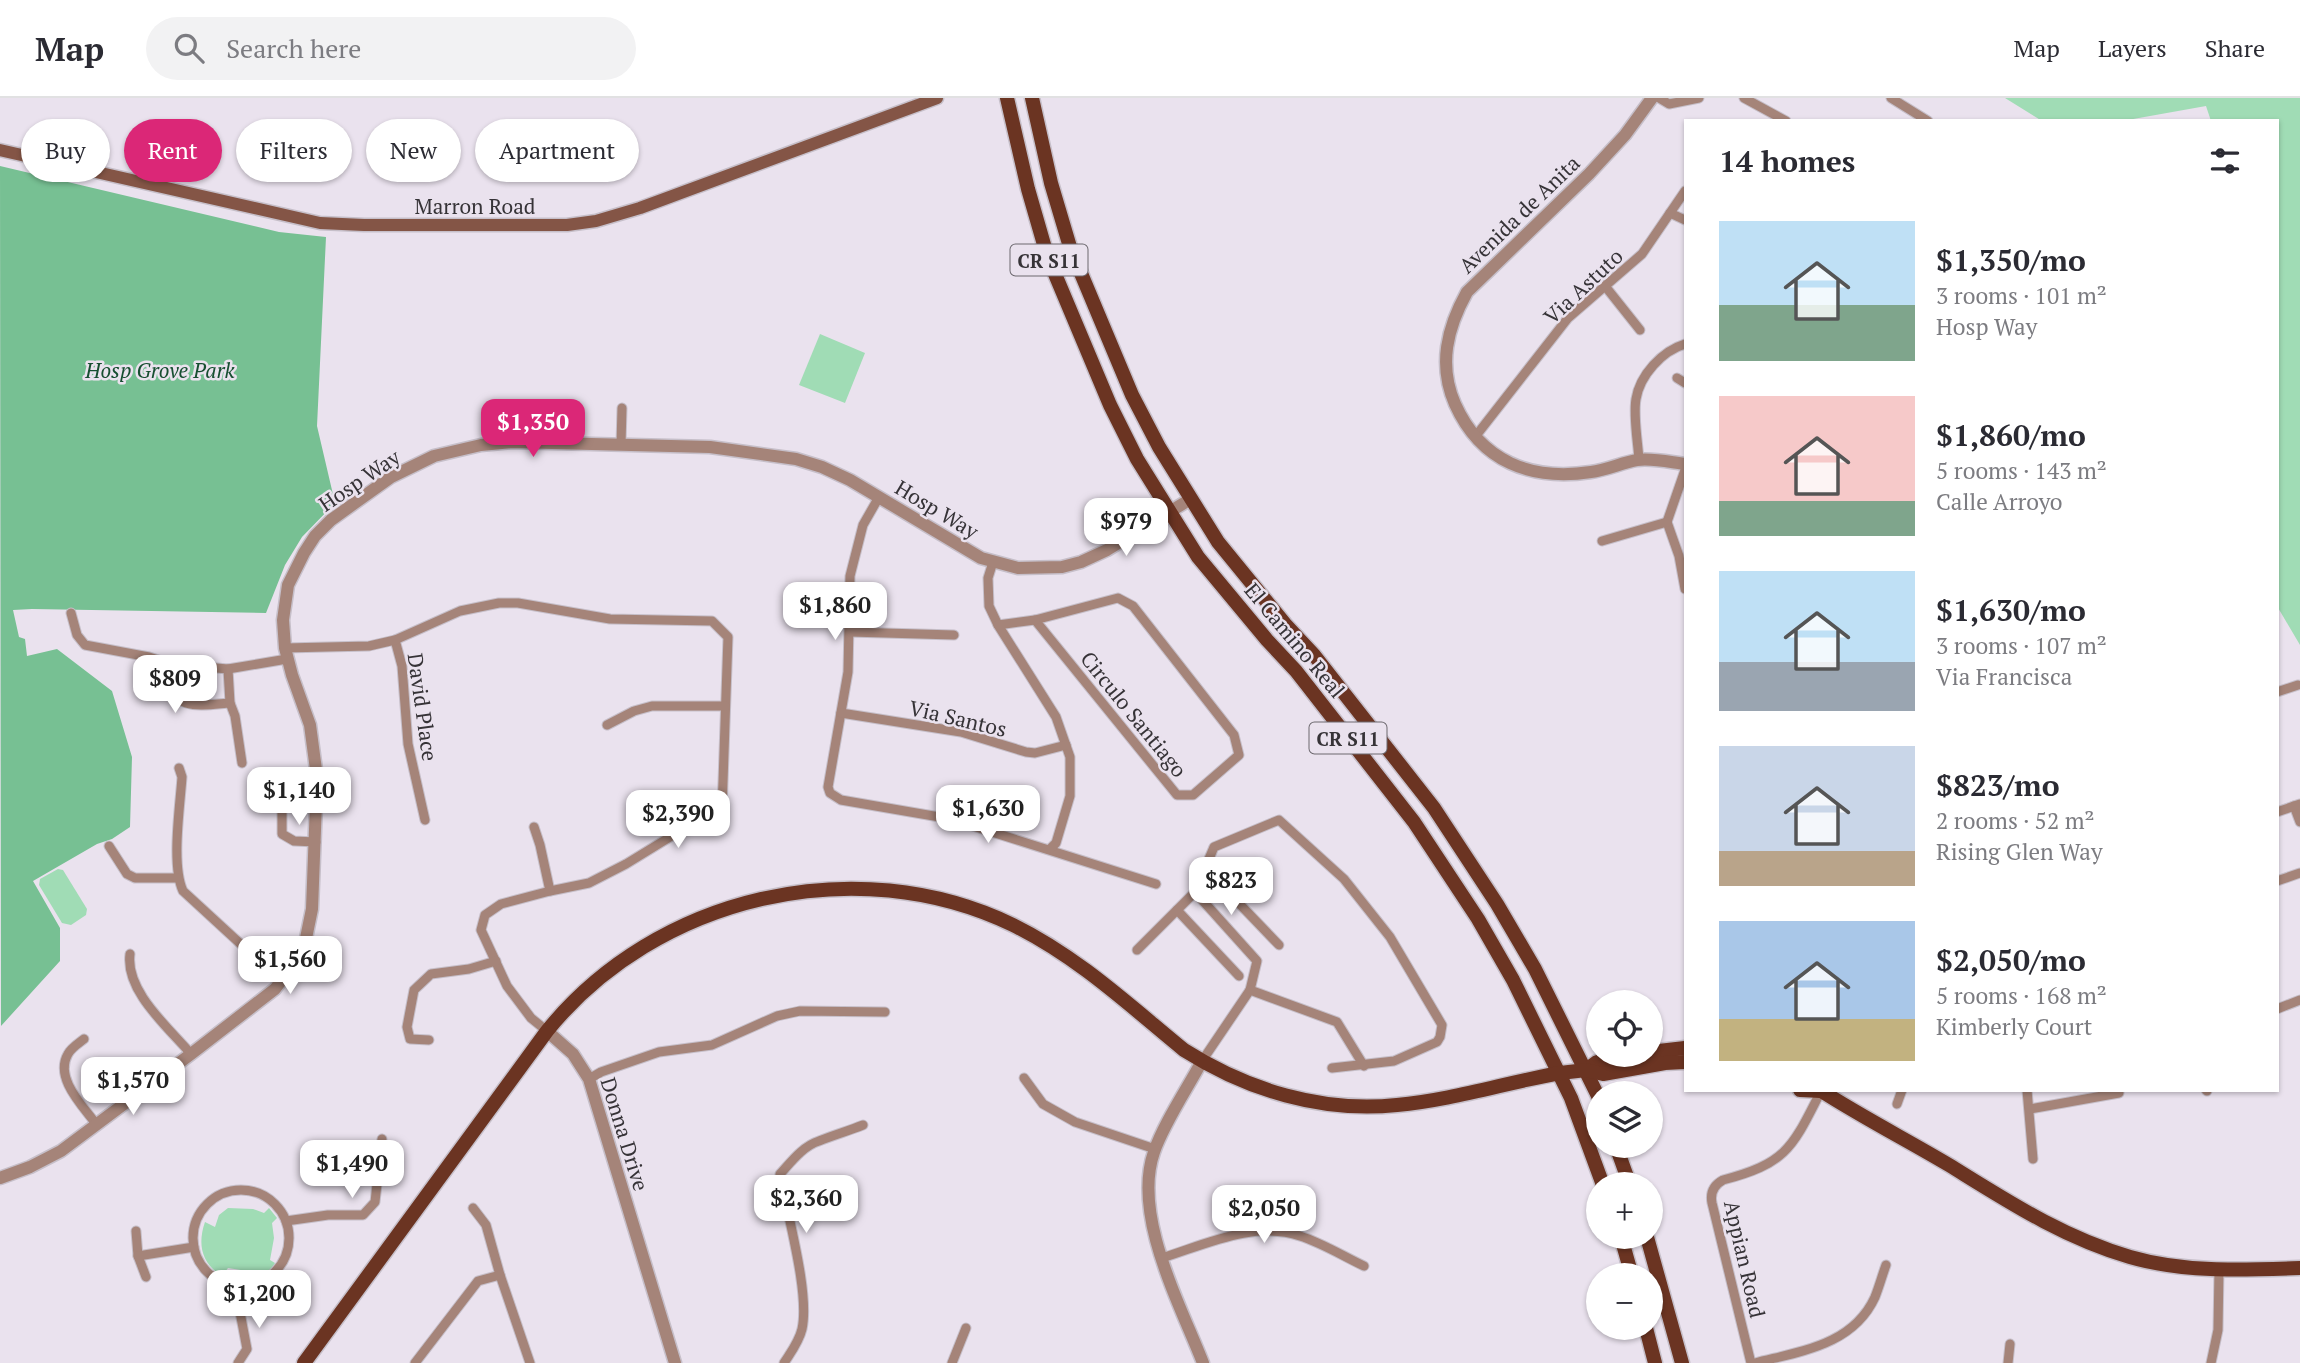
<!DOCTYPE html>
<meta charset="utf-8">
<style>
:root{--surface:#fff;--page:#f2f2f3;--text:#2b2b33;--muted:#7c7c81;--line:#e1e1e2;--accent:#db2777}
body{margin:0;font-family:"PT Serif",serif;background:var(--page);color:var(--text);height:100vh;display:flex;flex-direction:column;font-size:26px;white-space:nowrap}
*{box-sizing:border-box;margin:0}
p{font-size:23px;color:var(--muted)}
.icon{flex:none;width:38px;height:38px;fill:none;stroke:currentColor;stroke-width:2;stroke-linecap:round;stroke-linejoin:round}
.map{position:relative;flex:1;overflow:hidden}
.side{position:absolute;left:1684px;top:21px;width:595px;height:973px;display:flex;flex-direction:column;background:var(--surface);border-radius:0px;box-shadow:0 2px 5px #0004}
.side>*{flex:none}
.banner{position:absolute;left:21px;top:21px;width:665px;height:63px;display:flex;gap:14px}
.fabs{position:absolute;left:1586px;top:892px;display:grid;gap:14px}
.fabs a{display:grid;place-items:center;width:77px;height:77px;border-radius:50%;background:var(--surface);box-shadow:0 2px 5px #0004;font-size:35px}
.price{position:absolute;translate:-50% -60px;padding:0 16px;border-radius:14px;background:#fff;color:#222;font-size:23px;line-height:46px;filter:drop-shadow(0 2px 4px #0008)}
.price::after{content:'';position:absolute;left:50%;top:42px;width:21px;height:16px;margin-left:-10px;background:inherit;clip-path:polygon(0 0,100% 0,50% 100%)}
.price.on{background:var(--accent);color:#fff}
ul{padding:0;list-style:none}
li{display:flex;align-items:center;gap:21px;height:175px;padding:0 35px}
li span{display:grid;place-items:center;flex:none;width:196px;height:140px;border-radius:0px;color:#555}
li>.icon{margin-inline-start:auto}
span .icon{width:84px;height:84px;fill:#fffc;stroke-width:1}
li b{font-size:30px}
h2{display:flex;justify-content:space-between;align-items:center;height:84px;padding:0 35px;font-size:30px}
.chip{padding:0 24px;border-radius:32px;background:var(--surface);box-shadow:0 2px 5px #0004;font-size:24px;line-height:63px}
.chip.on{background:var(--accent);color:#fff}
header{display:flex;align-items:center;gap:42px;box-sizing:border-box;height:98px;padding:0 35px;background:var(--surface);border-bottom:2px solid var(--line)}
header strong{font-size:33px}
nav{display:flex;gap:38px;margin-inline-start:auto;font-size:24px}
.search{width:490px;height:63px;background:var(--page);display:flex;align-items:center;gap:18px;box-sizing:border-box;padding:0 24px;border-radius:38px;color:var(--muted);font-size:26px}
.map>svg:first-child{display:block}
.green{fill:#a0dcb5}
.forest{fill:#77c093}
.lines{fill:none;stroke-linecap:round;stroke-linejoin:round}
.minor-casing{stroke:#c6bfc9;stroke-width:11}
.tertiary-casing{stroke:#c6bfc9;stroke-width:15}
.secondary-casing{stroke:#c6bfc9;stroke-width:15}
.primary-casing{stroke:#c6bfc9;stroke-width:17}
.minor{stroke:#a58479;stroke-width:9}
.tertiary{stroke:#a58479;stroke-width:12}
.secondary{stroke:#845546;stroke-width:12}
.primary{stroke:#6b3422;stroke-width:14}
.labels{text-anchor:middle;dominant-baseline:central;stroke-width:5;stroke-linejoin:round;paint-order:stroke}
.shield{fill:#eae2ee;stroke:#6c686e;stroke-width:2}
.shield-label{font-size:19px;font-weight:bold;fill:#363337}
.street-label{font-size:21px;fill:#363337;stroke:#eae2ee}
.park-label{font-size:21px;font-style:italic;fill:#174f31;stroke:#eae2ee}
</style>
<header>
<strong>Map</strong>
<div class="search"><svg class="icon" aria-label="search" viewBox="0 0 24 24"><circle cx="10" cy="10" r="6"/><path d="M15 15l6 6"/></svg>Search here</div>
<nav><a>Map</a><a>Layers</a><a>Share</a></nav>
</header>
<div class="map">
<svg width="2300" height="1265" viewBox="0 0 2300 1265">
<rect width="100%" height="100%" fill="#eae2ee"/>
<g class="green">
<polygon points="2005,0 2300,0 2300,547 2277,508 2277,23 2211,23 2206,8 2122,23 2042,23"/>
<polygon points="820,236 865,255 845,305 799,287"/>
<polygon points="58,771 63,772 87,811 86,817 71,827 62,825 39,787 40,781"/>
<path d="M228,1110L253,1111L264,1115L269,1110L277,1120L272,1125L274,1140L270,1162L275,1165C269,1175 260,1180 248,1182L247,1173L228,1170L222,1178C202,1166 197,1147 205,1124L215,1129L219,1117Z"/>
</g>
<polygon class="forest" points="0,68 279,134 326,139 317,328 335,405 302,439 285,467 266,515 32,511 13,512 19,539 25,541 27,558 57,551 112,593 132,659 130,729 112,741 97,746 33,783 60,830 60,863 1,928"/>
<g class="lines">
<defs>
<g id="minor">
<polyline points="1659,0 1669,6 1699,0"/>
<polyline points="1744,0 1786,23"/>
<polyline points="1891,0 1928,23"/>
<polyline points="1670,115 1685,122"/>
<polyline points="1605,188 1640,232"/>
<polyline points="1677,280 1685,285"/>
<polyline points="1475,339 1568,220 1642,156 1685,93"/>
<polyline points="621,346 622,310"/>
<path d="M1639,362C1638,345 1633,318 1636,301C1640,277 1662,253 1685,246"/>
<polyline points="1685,372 1667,424 1679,458 1685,491"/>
<polyline points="879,399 863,427 850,478 848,574 828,689 830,695 841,702 951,721 1156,786"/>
<polyline points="1602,443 1667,424"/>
<polyline points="993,464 988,480 989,508 998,527 1056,619 1070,659 1070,698 1056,745 1051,750"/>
<polygon points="1118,500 1133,508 1234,637 1239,657 1193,697 1177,697 1035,522"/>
<polyline points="71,515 77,537 85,547 149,559 170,566 228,571 287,561"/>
<polyline points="998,527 1035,522"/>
<polyline points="850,534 954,537"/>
<polyline points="395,542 402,568 408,646 425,722"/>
<polyline points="285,550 369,548 395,542 460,513 499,505 518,505 610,521 712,523 728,539 722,713 715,723 683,731 626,766 589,785 550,793"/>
<path d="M170,566C171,574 169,587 173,594C182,613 213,606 230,605"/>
<polyline points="228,571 230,605 235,618 242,665"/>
<polyline points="2277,594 2298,587"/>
<polyline points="841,615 961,634 1026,654 1035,655 1066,647"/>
<polyline points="607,627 634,613 652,608 725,608"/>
<path d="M179,670L182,679C180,709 171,767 183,793L281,883"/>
<polyline points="2294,708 2300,724"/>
<polyline points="282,712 282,736 294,743 316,744"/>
<polyline points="2277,714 2300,706"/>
<polyline points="534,729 540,747 550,793 501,806 485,817 481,832 507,888 531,920 547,933"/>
<polyline points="109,748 127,776 135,780 177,780"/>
<polyline points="1205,770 1279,847"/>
<polyline points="2277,783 2300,775"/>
<polyline points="1195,794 1257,863 1250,892"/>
<polyline points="1177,812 1239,878"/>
<polyline points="1137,852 1195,794 1214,749 1279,722 1344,781 1390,839 1442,927 1440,939 1437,944 1394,963 1332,970"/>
<path d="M130,856C125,893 168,929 191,956"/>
<polyline points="2277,911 2300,902"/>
<path d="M84,941C79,945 71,950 68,956C54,980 83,1008 96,1026"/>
<polyline points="429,942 410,941 407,929 414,892 431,876 469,871 496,863"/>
<polyline points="1202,963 1250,892 1337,924 1364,968"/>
<polyline points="1024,980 1043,1006 1075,1024 1155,1051"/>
<polyline points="589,981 601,974 659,954 712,947 777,918 800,913 885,914"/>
<polyline points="2027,992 2033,1061"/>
<polyline points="2206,992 2207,993"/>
<polyline points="1897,1006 1902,992"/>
<polyline points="2030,1011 2119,995"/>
<circle cx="241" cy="1140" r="48"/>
<polyline points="473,1110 486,1127 500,1177 530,1265"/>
<polyline points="286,1123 328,1117 363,1117 375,1104 382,1041"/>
<polyline points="136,1133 138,1158 146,1179"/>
<polyline points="138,1158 194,1149"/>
<path d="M1162,1160C1204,1147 1255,1122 1300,1138C1322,1145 1343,1158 1364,1168"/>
<polyline points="238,1265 247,1251 239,1209 240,1187"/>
<polyline points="415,1265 478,1183 500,1177"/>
<path d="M784,1265C791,1254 799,1244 802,1231C810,1195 787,1116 780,1076C791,1064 803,1048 819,1043C834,1037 848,1033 863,1027"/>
<polyline points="952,1265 966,1230"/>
<path d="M1751,1265L1712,1105C1710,1095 1714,1087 1723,1082C1787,1065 1792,1050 1821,993"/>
<path d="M1755,1265C1801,1253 1853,1247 1875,1199C1879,1189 1882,1178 1886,1167"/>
<polyline points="2008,1265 2010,1246"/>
<polyline points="2211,1265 2218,1232 2219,1172"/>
</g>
<g id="tertiary">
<path d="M1652,0L1625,37L1589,76L1467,194C1447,230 1438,267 1455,306C1481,364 1531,383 1591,374C1607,372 1621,365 1637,362C1653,360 1669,364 1685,366"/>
<polyline points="547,933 573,956 589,981 675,1265"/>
<path d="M1202,963C1187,991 1164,1025 1154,1054C1132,1117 1180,1206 1203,1265"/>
<polyline points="0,1080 30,1069 61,1053 191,956 275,891 281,883 304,850 312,811 317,679 310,627 292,577 285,550 283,522 288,487 304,455 315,438 331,422 391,379 434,358 481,347 513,344 710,349 796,361 822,369 850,382 981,460 1018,470 1062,469 1081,464 1107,452 1189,402"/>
</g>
<polyline id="secondary" points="0,52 320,125 364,127 567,127 596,123 640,110 937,0"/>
<g id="primary">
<polyline points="1007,0 1028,91 1047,157 1110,307 1137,361 1198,459 1267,542 1296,573 1414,724 1478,821 1513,882 1571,1000 1603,1087"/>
<polyline points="1032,0 1051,85 1070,149 1132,297 1159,349 1218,444 1285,526 1314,557 1434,710 1497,806 1535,871 1598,998"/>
<polyline points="1650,954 1685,950"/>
<polyline points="1586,972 1597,964 1631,957"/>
<polyline points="1800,992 1821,993"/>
<path d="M1820,992C1862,1019 1907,1042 1949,1067C2009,1104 2062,1139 2130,1159C2185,1175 2244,1172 2300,1170"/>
<polyline points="1616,1048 1630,1087"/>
<polyline points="1621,1139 1632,1178"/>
<polyline points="1647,1139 1682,1265"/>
<polyline points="1646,1230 1655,1265"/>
<path d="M304,1265L547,933C656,798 856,751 1013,827C1078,859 1129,907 1184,952C1247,992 1322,1015 1397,1007C1452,1002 1505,985 1560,975L1586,972L1603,976L1665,965L1685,964"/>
</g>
</defs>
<use href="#minor" class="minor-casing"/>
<use href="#tertiary" class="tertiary-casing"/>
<use href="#secondary" class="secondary-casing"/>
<use href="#primary" class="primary-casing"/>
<use href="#minor" class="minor"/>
<use href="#tertiary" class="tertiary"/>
<use href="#secondary" class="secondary"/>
<use href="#primary" class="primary"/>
</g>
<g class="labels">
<g class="shield">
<rect x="1010.5" y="146.5" width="77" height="31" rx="5"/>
<rect x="1309.5" y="624.5" width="77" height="31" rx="5"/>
</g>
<g class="shield-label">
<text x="1049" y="162">CR S11</text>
<text x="1348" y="640">CR S11</text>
</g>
<g class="street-label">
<text x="475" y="108">Marron Road</text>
<text transform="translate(1519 116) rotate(-44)">Avenida de Anita</text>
<text transform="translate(1583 188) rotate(-43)">Via Astuto</text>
<text transform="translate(359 382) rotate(-34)">Hosp Way</text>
<text transform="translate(937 411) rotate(31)">Hosp Way</text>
<text transform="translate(1295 542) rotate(50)">El Camino Real</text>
<text transform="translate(423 609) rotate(82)">David Place</text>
<text transform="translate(1134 616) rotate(51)">Circulo Santiago</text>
<text transform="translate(958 620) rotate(13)">Via Santos</text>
<text transform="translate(625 1036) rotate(73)">Donna Drive</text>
<text transform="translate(1745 1161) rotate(77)">Appian Road</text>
</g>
<g class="park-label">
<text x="160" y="272">Hosp Grove Park</text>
</g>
</g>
</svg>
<div class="fabs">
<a><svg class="icon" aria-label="locate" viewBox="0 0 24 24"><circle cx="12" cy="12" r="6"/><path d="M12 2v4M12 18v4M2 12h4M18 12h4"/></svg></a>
<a><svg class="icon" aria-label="layers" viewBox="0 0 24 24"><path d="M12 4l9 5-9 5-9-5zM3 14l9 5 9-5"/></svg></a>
<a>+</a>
<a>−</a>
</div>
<b class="price on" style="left:533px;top:361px">$1,350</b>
<b class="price" style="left:1126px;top:460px">$979</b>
<b class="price" style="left:835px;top:544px">$1,860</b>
<b class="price" style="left:175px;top:617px">$809</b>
<b class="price" style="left:299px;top:729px">$1,140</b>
<b class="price" style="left:988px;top:747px">$1,630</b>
<b class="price" style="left:678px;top:752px">$2,390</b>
<b class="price" style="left:1231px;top:819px">$823</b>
<b class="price" style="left:290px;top:898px">$1,560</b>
<b class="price" style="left:133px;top:1019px">$1,570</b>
<b class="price" style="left:352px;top:1102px">$1,490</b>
<b class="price" style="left:806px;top:1137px">$2,360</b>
<b class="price" style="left:1264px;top:1147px">$2,050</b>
<b class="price" style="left:259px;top:1232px">$1,200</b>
<div class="banner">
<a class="chip">Buy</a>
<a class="chip on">Rent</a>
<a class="chip">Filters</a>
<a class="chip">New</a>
<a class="chip">Apartment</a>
</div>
<section class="side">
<h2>14 homes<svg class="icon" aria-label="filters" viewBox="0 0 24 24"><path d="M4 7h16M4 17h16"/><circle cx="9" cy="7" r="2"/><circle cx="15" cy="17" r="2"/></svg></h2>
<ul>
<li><span style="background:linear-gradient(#bfe0f5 60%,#7fa58c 0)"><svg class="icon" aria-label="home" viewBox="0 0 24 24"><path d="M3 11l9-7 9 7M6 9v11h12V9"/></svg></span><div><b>$1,350/mo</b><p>3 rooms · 101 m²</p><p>Hosp Way</p></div></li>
<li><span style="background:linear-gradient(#f6c9c9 75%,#7fa58c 0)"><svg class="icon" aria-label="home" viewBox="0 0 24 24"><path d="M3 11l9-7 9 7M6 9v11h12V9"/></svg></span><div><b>$1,860/mo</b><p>5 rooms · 143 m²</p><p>Calle Arroyo</p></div></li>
<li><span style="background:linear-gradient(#bfe0f5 65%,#9aa5b1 0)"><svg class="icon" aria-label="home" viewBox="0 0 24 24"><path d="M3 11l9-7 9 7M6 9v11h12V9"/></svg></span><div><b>$1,630/mo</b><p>3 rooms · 107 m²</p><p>Via Francisca</p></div></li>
<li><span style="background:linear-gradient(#c9d6e8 75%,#b9a48a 0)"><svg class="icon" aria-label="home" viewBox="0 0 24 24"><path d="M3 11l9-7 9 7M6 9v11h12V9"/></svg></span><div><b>$823/mo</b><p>2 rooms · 52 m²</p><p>Rising Glen Way</p></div></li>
<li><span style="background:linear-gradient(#a9c7e8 70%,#c2b280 0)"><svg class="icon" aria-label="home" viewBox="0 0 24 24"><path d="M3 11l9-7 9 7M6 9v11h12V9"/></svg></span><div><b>$2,050/mo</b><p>5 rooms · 168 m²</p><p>Kimberly Court</p></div></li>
</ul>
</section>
</div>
